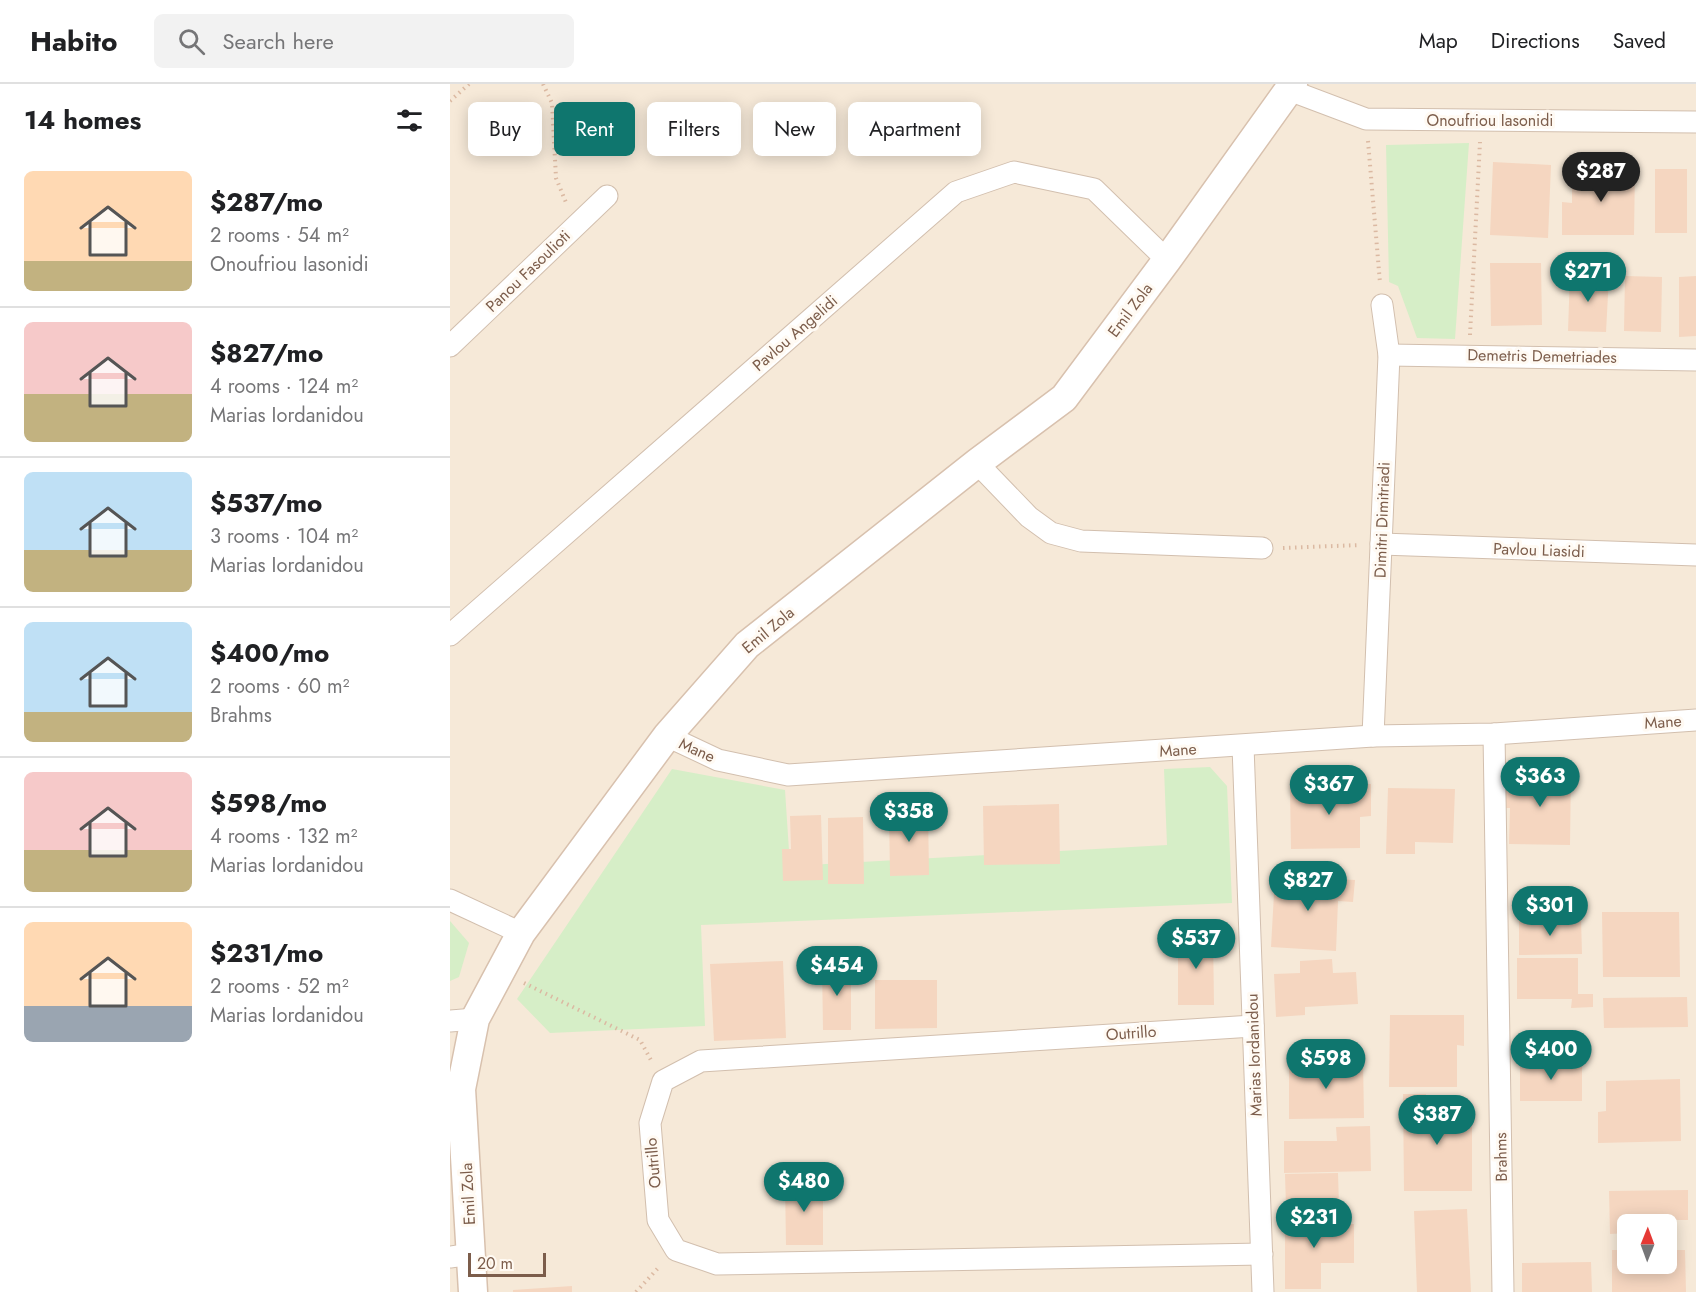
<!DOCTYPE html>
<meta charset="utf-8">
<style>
:root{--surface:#fff;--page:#f2f2f2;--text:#202124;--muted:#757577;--line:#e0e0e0;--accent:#0f766e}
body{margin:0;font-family:Jost,sans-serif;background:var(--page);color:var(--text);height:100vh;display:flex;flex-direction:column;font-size:22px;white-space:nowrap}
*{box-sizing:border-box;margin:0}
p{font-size:20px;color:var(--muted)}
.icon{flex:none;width:33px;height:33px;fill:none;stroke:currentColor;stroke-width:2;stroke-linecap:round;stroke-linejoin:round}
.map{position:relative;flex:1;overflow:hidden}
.sheet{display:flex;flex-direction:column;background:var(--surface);width:450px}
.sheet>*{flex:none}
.guide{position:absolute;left:18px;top:18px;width:570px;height:54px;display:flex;gap:12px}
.needle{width:39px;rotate:1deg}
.tools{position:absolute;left:1167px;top:1130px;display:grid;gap:12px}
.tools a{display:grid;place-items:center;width:60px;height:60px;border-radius:9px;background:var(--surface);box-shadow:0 3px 15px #0003;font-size:30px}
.scale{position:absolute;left:18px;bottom:15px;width:78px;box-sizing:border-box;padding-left:6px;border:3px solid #7c5d4b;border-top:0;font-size:16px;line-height:21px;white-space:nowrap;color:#7c5d4b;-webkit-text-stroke:4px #fffaf3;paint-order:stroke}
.price{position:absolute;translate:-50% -51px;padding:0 14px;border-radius:21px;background:var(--accent);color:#fff;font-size:20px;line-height:39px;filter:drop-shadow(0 2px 3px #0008)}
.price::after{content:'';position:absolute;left:50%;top:36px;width:18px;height:14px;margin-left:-9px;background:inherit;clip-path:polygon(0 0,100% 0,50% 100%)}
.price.selected{background:#222;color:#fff}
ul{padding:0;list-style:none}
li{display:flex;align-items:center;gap:18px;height:150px;padding:0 24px}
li+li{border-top:2px solid var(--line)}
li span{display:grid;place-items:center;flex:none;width:168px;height:120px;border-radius:9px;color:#555}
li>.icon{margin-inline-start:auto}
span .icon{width:72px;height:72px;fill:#fffc;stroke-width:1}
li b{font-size:26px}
h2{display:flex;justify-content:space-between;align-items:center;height:72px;padding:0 24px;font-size:26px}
.tag{padding:0 21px;border-radius:9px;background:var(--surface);box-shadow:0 3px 15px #0003;font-size:21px;line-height:54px}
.tag.selected{background:var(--accent);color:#fff}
header{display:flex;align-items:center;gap:36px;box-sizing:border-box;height:84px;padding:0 30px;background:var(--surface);border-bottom:2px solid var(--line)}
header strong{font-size:28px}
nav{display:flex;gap:33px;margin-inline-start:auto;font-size:21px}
.search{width:420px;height:54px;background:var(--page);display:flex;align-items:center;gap:15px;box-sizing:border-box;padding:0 21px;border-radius:9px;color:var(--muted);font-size:22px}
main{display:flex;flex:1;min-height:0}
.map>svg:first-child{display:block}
.residential{fill:#f6e9d8;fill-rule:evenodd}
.green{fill:#d6eec7}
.building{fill:#f5d6c0}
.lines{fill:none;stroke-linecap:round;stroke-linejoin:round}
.street-casing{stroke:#d2bfae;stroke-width:23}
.secondary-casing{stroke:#d8c1ae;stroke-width:31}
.path{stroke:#dbb9a2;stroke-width:4;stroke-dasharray:1.5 4.5;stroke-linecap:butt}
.street{stroke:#fff;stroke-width:21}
.secondary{stroke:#fff;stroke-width:28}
.labels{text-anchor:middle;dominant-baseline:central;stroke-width:6;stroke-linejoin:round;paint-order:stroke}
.street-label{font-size:16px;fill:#7c5d4b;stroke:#fffaf3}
</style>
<header>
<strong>Habito</strong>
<div class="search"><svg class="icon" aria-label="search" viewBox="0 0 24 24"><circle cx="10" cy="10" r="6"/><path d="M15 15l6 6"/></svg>Search here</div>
<nav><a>Map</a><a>Directions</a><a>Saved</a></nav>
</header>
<main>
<section class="sheet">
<h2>14 homes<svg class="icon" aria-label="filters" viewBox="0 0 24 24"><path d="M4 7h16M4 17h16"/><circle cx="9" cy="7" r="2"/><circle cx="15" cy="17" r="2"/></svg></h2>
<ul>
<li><span style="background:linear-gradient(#ffd9b3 75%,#c2b280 0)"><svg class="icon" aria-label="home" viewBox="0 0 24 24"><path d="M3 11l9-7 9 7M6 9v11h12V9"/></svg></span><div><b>$287/mo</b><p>2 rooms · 54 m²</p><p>Onoufriou Iasonidi</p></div></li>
<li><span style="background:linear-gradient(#f6c9c9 60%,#c2b280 0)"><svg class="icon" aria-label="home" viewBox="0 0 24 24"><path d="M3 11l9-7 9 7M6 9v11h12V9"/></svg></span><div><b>$827/mo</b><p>4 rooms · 124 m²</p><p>Marias Iordanidou</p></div></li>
<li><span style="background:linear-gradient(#bfe0f5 65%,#c2b280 0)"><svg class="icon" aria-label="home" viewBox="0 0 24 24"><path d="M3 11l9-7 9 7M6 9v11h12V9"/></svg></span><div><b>$537/mo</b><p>3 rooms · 104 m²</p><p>Marias Iordanidou</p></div></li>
<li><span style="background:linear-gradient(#bfe0f5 75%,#c2b280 0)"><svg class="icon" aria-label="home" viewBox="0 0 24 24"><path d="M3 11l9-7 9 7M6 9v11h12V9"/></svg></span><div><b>$400/mo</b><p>2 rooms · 60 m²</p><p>Brahms</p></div></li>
<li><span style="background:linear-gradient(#f6c9c9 65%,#c2b280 0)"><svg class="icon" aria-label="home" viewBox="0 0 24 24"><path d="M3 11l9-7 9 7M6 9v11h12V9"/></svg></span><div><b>$598/mo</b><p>4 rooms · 132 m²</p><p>Marias Iordanidou</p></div></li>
<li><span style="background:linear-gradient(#ffd9b3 70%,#9aa5b1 0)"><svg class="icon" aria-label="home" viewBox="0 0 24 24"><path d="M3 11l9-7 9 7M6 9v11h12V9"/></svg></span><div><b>$231/mo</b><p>2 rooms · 52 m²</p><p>Marias Iordanidou</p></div></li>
</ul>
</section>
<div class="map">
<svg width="1246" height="1208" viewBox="0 0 1246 1208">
<rect width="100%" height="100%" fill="#fef7eb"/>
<path class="residential" d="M0,0H1246V1208H0ZM1178,1140H1216V1179H1178Z"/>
<g class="green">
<polygon points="1019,59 1005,255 967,254 948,202 939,198 936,61"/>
<polygon points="760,683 777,702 782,819 251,841 255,942 100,949 67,915 222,685 335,706 340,782 717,761 714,685"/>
<polygon points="0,837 19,859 9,893 0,897"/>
</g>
<g class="building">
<polygon points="1043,78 1101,81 1098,154 1040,151"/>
<polygon points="1122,84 1185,84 1184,151 1112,151 1112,118 1122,119"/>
<rect x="1205" y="85" width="32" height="64"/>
<polygon points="1040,179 1091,179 1092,241 1041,242"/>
<polygon points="1120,190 1159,192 1156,248 1118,247"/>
<polygon points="1175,192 1212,193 1211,248 1174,247"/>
<polygon points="1246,192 1246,252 1229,253 1229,193"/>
<polygon points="1070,685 1121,685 1120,761 1059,760 1060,724 1053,724 1053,703 1070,704"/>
<polygon points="877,700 921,700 921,732 910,733 910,764 841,765 840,706 877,705"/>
<polygon points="938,704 1005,705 1003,759 965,758 965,770 936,770"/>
<polygon points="609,720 610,780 534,781 533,722"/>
<polygon points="478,726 479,791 440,792 439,727"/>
<polygon points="371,731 373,796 333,797 332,765 341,765 340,732"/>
<polygon points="413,733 414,800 378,800 378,734"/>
<polygon points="825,792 905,796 903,818 888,817 886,867 821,863"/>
<polygon points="1152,828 1229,828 1230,893 1153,893"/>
<polygon points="1131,834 1132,870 1069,871 1069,835"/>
<polygon points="728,851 763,851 764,921 728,921"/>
<polygon points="1067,874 1128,874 1128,910 1143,910 1143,923 1121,924 1122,915 1067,915"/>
<polygon points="882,875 883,889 906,888 908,920 855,923 855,931 826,933 824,890 850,889 850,877"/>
<polygon points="333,877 336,954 264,957 260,880"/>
<polygon points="372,880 401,880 401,946 373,946"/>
<polygon points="425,896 487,896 487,944 425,945"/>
<polygon points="1237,913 1238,943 1154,944 1153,914"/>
<polygon points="940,931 1014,931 1014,962 1007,961 1007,1003 939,1003"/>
<polygon points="913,976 914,1034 839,1035 839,977"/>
<rect x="1070" y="977" width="62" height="40"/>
<polygon points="1230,995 1231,1057 1148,1059 1148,1028 1156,1027 1156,997"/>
<polygon points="953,1010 976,1010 976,1021 1022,1021 1022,1107 954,1107"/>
<polygon points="920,1042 921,1087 834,1089 834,1057 887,1057 886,1043"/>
<polygon points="888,1089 889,1122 836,1123 835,1090"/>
<polygon points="373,1097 373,1161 336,1161 335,1098"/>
<polygon points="1238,1106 1238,1136 1204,1136 1204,1140 1178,1140 1178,1149 1160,1150 1159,1107"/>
<polygon points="1017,1125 1021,1208 967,1208 964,1127"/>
<polygon points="835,1130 873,1130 873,1141 904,1140 904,1179 871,1179 871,1205 835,1205"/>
<polygon points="1162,1166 1178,1166 1178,1179 1216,1179 1216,1166 1235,1166 1236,1208 1162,1208"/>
<polygon points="1141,1178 1142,1208 1072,1208 1072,1179"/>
<polygon points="122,1202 122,1208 63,1208 63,1206"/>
</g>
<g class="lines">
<defs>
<g id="street">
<polyline points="839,6 916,35 1246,38"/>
<polyline points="0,262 157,112"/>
<polyline points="939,271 1246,276"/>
<polyline points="527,379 579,433 601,449 631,457 812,464"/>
<polyline points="931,460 1246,471"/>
<polyline points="0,551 506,108 564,88 644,105 717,176"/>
<polyline points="1044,650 1053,1208"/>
<polyline points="217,652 268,676 338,691 923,652 1044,650 1246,636"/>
<polyline points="923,652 939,271 932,221"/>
<polyline points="793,662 813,1208"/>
<polyline points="0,816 71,849"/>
<polyline points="0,937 25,935"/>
<polyline points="803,942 251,977 213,997 200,1039 208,1136 226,1166 267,1180 812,1170"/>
<polyline points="0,1173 21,1170"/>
</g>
<polyline id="secondary" points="23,1208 11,1005 25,935 71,849 217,652 297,561 527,379 614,314 717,176 843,0"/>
</defs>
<use href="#street" class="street-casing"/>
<use href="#secondary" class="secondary-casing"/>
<g class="path">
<polyline points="93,0 102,19 106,94 117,121"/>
<polyline points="0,17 19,0"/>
<polyline points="918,57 930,199"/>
<polyline points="1020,251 1030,58"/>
<polyline points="833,464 910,461"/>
<polyline points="74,899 190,956 202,978"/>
<polyline points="186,1208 210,1182"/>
</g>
<use href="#street" class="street"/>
<use href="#secondary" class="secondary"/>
</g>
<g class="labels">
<g class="street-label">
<text x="1040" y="36">Onoufriou Iasonidi</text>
<text transform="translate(78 187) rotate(-44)">Panou Fasoulioti</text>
<text transform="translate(680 226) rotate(-53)">Emil Zola</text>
<text transform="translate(345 249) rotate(-41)">Pavlou Angelidi</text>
<text transform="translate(1092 272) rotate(1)">Demetris Demetriades</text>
<text transform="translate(932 436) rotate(-88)">Dimitri Dimitriadi</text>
<text transform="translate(1089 466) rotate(2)">Pavlou Liasidi</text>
<text transform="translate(318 546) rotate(-40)">Emil Zola</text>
<text transform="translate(1213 638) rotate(-4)">Mane</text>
<text transform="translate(247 666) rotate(24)">Mane</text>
<text transform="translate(728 666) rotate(-4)">Mane</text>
<text transform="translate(681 949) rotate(-4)">Outrillo</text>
<text transform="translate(804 971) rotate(-92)">Marias Iordanidou</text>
<text transform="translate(1051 1073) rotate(-91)">Brahms</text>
<text transform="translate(203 1079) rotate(-95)">Outrillo</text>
<text transform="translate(18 1110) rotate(-93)">Emil Zola</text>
</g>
</g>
</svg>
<div class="tools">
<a><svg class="needle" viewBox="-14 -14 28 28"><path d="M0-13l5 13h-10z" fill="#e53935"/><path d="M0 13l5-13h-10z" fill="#757577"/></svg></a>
</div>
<div class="scale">20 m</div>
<b class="price selected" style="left:1151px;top:119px">$287</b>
<b class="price" style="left:1138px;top:219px">$271</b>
<b class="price" style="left:1090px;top:724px">$363</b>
<b class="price" style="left:879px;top:732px">$367</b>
<b class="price" style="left:459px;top:759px">$358</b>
<b class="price" style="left:858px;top:828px">$827</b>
<b class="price" style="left:1100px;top:853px">$301</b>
<b class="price" style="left:746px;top:886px">$537</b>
<b class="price" style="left:387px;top:913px">$454</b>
<b class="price" style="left:1101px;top:997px">$400</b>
<b class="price" style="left:876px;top:1006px">$598</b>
<b class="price" style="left:987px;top:1062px">$387</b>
<b class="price" style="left:354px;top:1129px">$480</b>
<b class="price" style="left:864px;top:1165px">$231</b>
<div class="guide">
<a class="tag">Buy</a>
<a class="tag selected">Rent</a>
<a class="tag">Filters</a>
<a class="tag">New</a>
<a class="tag">Apartment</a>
</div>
</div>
</main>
